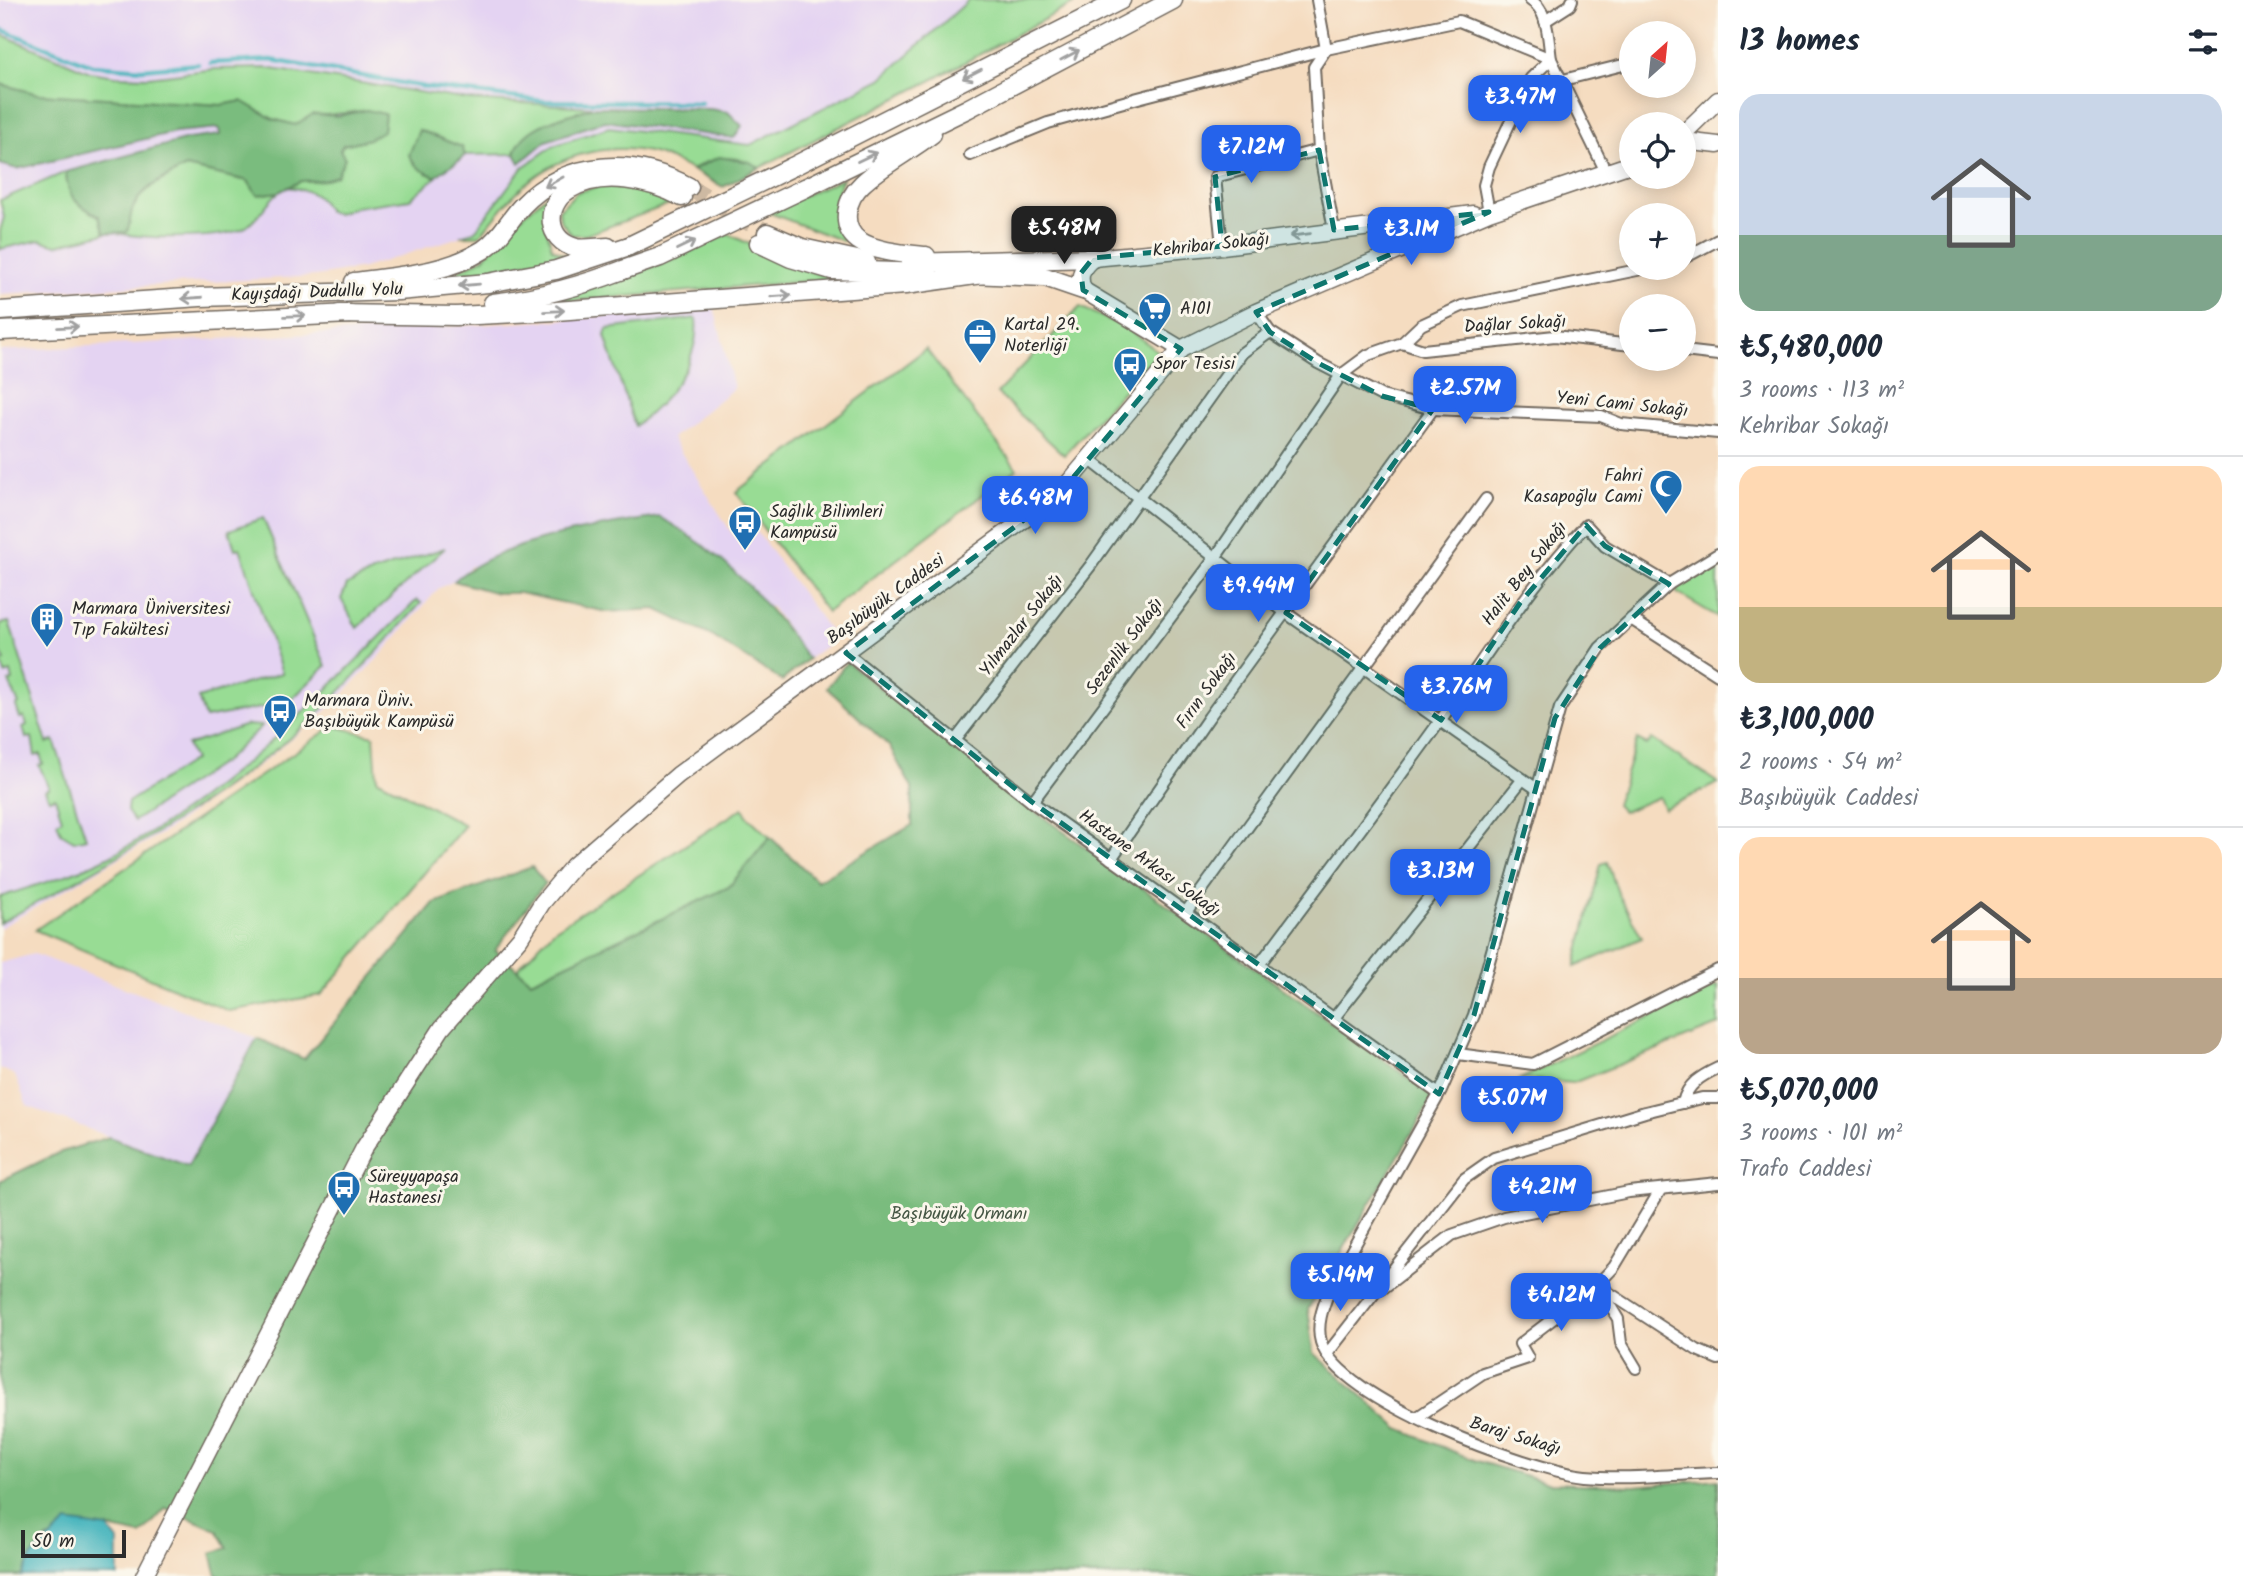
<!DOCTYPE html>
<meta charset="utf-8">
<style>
:root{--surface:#fff;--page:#f2f2f3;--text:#1f2937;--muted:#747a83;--line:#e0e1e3;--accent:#2563eb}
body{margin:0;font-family:Kalam,sans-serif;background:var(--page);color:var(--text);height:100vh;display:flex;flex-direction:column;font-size:26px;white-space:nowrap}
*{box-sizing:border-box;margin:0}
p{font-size:23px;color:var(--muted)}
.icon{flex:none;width:38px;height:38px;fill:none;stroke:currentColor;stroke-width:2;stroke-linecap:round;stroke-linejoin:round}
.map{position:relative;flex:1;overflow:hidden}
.side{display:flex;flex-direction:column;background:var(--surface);width:525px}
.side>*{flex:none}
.needle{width:46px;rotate:27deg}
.buttons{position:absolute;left:1619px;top:21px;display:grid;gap:14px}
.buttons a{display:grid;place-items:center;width:77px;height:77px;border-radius:50%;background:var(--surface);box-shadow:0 4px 18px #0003;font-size:35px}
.scale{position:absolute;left:21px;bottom:18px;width:105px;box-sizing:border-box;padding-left:7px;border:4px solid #2b2b2b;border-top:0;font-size:19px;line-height:24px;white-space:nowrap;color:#2b2b2b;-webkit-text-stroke:5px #fbf7ec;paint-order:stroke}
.price{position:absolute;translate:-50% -60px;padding:0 16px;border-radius:14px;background:var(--accent);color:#fff;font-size:23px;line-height:46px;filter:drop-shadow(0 2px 4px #0008)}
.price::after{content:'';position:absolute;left:50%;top:42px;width:21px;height:16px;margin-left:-10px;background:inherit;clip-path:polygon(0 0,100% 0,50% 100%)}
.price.selected{background:#222;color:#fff}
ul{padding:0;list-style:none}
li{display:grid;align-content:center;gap:14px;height:371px;padding:0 21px}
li+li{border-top:2px solid var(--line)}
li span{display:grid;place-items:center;height:217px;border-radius:21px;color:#555}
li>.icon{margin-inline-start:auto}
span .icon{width:126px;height:126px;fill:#fffc;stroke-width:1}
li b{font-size:30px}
h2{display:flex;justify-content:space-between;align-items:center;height:84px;padding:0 21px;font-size:30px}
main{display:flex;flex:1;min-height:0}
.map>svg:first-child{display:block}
.built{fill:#e4d3f2}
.green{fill:#98dc94;stroke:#628460;stroke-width:2}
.forest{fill:#7abc7e;stroke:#527454;stroke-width:2}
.water{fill:#43b3bc;stroke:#376f74;stroke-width:2}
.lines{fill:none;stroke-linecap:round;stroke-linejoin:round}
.stream{stroke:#43b3bc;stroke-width:4.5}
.primary-tunnel{stroke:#cdb9a2;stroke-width:18;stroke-dasharray:18 9;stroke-linecap:butt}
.street-casing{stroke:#72695f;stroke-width:14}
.secondary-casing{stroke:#72695f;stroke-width:19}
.primary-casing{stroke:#72695f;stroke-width:21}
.street{stroke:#fff;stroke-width:10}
.secondary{stroke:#fff;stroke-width:16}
.primary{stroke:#fff;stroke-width:18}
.primary-bridge-casing{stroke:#72695f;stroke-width:21;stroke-linecap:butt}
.primary-bridge{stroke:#fff;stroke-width:18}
.oneway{stroke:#a0a0a0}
.marked{fill:#0f766e;fill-opacity:0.2;stroke:#0f766e;stroke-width:5;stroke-dasharray:14 9;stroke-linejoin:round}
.labels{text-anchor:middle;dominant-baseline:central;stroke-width:6;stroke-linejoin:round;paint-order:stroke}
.street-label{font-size:18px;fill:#2b2b2b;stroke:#fbf7ec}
.poi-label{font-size:18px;fill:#2b2b2b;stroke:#fbf7ec;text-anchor:start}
.park-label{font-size:18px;fill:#465745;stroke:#fbf7ec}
</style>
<main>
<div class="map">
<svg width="1718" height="1576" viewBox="0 0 1718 1576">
<rect width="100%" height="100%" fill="#fbf7ec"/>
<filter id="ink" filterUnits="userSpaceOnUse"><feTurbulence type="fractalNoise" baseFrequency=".0143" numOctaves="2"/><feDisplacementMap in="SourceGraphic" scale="14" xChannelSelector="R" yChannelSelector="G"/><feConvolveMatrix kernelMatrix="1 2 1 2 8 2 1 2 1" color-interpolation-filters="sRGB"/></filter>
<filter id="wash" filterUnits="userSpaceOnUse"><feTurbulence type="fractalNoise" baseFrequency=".00686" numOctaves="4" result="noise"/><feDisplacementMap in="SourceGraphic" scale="28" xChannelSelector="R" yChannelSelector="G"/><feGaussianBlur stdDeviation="1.57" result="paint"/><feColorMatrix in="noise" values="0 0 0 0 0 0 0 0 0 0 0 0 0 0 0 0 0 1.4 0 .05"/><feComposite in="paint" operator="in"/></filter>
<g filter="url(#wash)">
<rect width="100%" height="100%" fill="#f5dcc0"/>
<g class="built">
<polygon points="0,0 969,0 881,79 750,145 609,127 553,146 523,167 474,232 363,268 316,276 0,294"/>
<polygon points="714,307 734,388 672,438 734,537 751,524 836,639 808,659 771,606 471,566 454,581 439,588 380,656 328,709 263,762 169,829 0,928 0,351 533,322"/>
<polygon points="34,954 257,1038 188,1166 27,1106 15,1075 0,1068 0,963"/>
</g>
<g class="green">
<path d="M969,0H1080L932,80L759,168C737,154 712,155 692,170C680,164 666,156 653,153C605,141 552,157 518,191C504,204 492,222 479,236H460L474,232L523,167L553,146L609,127L750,145L881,79Z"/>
<path d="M0,34L90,72L116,76L148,77L215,69L266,68L469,100L593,107C568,116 522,124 515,154L465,155L462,147L419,130L426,173L436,177L410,199L355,207L337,214L328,211C318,192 308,190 287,187L301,181L325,180L343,145L369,139L367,110C341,115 317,112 295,125L273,119L242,101L221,105L38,94L0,84Z"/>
<path d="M186,167L248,181L257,195L279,192C266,202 259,219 246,227C226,240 140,239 117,233L127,232L132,210L139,198L152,186Z"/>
<path d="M66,172C67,198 76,204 99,216L105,233L57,245L40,240L0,249V231L4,217L0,200Z"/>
<path d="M843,178C833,199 835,216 846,236L843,241L767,212Z"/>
<polygon points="557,186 545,224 552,248 565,255 488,271 451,274 484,258 519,219"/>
<path d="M601,186C626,186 652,187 673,203L586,235H572L560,220L559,210L577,192Z"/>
<polygon points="728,234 801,268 835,279 547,303 669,261"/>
<polygon points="1080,307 1125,327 1159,352 1064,455 997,393"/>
<path d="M696,318C701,360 667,402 635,426L605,336L607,329Z"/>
<polygon points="926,349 1017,469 827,612 736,492"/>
<polygon points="263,518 326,666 288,703 205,718 198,698 282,673 240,548 235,549 229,530"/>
<polygon points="445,548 357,628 341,599 347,585 373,572"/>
<polygon points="1718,559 1718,617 1677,593 1676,582"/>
<path d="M417,600L421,603C391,636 362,670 331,701C241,789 110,863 0,923V897C37,885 75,874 110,856C229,794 323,693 417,600Z"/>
<polygon points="9,622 47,743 54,740 86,838 74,841 61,833 57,822 62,819 55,797 49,799 45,790 49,788 39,765 43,764 40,754 35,756 32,737 26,738 23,727 27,725 24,717 20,718 16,706 19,704 9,682 13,681 11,672 5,674 1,662 5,660 0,652 0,624"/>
<polygon points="247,725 262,726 226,760 134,821 127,811 128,802 194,760 187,745"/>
<polygon points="333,726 374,736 377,779 465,825 321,995 229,1011 35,930"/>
<polygon points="1652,739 1718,783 1664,809 1659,797 1623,812 1616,805 1637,740 1647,745"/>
<polygon points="743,808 748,817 770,837 729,887 531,981 517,969 554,930"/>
<polygon points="1607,862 1618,893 1642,938 1575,967 1601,864"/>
<polygon points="1718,985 1718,1025 1573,1083 1520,1079"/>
</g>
<g class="forest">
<path d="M0,84L38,94L221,105L242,101L273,119L295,125L313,114L338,116L367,110L385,114L383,131L369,139L343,145L340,150L345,158L337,175L325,180L301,181L279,192L257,195L248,181L186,167C167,177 140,187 132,210C130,217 130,224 127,232L105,233L99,216C76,204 67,198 66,172L188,139L220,135L219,128L175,132L17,169L0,164Z"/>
<path d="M593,107L710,109L728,112L742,126L734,138L605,121L546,141L520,163L515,154C521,124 568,116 593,107Z"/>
<path d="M419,130L462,147L465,155C456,165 445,167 436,177C423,171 415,168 409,155Z"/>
<polygon points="719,157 750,162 759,168 723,187 692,170"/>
<path d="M660,517C725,554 765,599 808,659L782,681L712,636L656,609L607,612L519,593H497L454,581C500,540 599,526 660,517Z"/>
<polygon points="847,662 1029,807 1434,1096 1308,1309 1314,1353 1399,1429 1474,1460 1550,1483 1634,1486 1718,1479 1718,1576 217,1576 211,1553 228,1548 217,1530 166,1508 141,1535 108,1528 46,1539 31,1557 22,1576 0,1576 0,1181 58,1153 109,1137 188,1166 257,1038 304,1059 434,903 532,867 545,883 495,950 531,981 729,887 770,837 817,881 912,825 912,788 889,746 827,688"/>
</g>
<polygon class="water" points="67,1522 108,1528 118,1541 118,1576 22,1576 31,1557"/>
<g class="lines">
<g class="stream">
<polyline points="0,29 92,65 142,69 198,64"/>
<polyline points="210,63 271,60 425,87 543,101 701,103"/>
</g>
</g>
</g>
<g filter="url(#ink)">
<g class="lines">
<polyline class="primary-tunnel" points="689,187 767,233"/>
<defs>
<g id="street">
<polyline points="1317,0 1326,49 1314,67 1319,150 1334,230"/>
<polyline points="1545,21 1570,5 1572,0"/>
<polyline points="1563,80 1631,63"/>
<polyline points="970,155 1048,123 1138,98 1326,49 1459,21 1551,59 1607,174"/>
<path d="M1489,212L1484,185L1489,167L1531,78L1551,59C1548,40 1549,10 1530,0"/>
<polyline points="1222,246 1215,177 1319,150"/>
<polyline points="1684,258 1718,240"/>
<polyline points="1256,312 1270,332 1318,363 1382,396 1433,409 1601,416 1621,424 1718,433"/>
<polyline points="1402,343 1423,350 1555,336 1631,345"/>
<polyline points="1684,351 1718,355"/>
<polyline points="1089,459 1286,613 1537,789"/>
<path d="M1718,554L1669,584L1600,648L1560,708L1474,1015L1441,1091L1329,1291C1323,1307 1316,1325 1321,1342C1338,1400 1529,1470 1585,1476C1628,1480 1675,1474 1718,1473"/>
<polyline points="1631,619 1718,675"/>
<polyline points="846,653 1032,802 1439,1094"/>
<polyline points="954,742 1091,565 1242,353 1270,332"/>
<polyline points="1032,802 1215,558 1341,375 1368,355 1402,343 1421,325 1462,306 1647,268"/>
<polyline points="1111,859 1209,717 1433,409"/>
<polyline points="1186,912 1486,499"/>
<path d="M1259,965C1320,884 1381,803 1440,721C1488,654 1529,585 1586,525L1605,546L1669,584"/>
<polyline points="1334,1018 1522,780"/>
<polyline points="1458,1054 1533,1064 1718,970"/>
<path d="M1683,1103C1687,1084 1701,1076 1718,1068"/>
<polyline points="1597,1285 1697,1350 1718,1359"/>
<polyline points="1599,1287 1618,1319 1621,1343 1636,1368"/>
<polyline points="1382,1289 1452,1235 1504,1217 1629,1192 1718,1183"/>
<polyline points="1327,1354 1464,1179 1494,1158 1645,1112 1702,1098 1718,1098"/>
<polyline points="1416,1418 1483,1373 1528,1358 1520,1344 1597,1285 1614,1267 1661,1189"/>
</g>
<g id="secondary">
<polyline points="1684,133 1718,100"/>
<polyline points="1684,141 1718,145"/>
<path d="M1181,349L1083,290C1078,276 1081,268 1093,258L1222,246L1473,214"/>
<polyline points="144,1576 364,1148 442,1028 520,938 542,903 573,866 678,775 1060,493 1181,349 1256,312 1489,212 1631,164"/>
</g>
<g id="primary">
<polyline points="792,167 1121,0"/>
<polyline points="805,188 967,109 1173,0"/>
<polyline points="767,233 802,248 866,262"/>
<polyline points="759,243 791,258 832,270 928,273"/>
<path d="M608,247C599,247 585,250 576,248C546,240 544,206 568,190C601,169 650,180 682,197"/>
<path d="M926,256C907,254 874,252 858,240C839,225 847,198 862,184C882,165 910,151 932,134"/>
<polyline points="911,263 1093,258"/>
<polyline points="970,274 1045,277 1083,290"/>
<path d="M354,282C398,276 445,274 483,250C500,239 509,220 522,206C567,159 634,157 689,187"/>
<path d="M493,303C537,298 581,286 623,270"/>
<polyline points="0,311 200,297 398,291 488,283 556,270 629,246"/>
<polyline points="339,314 456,316 556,311 905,285 982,274"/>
<polyline points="0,331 350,314"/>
</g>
</defs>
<use href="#street" class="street-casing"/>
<use href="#secondary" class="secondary-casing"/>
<use href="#primary" class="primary-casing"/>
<use href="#street" class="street"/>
<use href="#secondary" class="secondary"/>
<use href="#primary" class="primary"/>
<defs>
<g id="primary-bridge">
<polyline points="629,246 792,167"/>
<polyline points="623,270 660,257 805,188"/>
</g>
</defs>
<use href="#primary-bridge" class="primary-bridge-casing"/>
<use href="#primary-bridge" class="primary-bridge"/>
</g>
<defs><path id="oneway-shaft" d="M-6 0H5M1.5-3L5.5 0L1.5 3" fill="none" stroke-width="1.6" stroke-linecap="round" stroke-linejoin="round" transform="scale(1.75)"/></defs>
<g class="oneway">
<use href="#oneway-shaft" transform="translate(1070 55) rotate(-28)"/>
<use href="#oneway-shaft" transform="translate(972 74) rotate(153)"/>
<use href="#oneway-shaft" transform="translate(867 157) rotate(-26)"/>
<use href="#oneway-shaft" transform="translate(554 182) rotate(151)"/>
<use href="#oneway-shaft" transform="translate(1300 235) rotate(172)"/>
<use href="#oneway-shaft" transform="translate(686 245) rotate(-26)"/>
<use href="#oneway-shaft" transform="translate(469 285) rotate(175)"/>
<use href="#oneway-shaft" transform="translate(781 296) rotate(-4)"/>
<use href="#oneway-shaft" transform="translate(192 298) rotate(176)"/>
<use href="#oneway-shaft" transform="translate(554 311) rotate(-3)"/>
<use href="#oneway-shaft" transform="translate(295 316) rotate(-2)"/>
<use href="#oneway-shaft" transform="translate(68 327) rotate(-3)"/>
</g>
</g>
<path class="marked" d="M1319,150L1334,230L1489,212L1256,312L1270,332L1318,363L1382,396L1433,409L1286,613L1441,720L1520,603L1586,525L1605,546L1669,584L1600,648L1555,718L1474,1015L1439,1094L1032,802L846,653L1060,493L1181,349L1083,290L1081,273L1093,258L1222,246L1215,177Z"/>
<defs>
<symbol id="supermarket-pin" viewBox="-11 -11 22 30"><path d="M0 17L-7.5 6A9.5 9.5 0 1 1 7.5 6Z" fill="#1f6fb2" stroke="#fbf7ec"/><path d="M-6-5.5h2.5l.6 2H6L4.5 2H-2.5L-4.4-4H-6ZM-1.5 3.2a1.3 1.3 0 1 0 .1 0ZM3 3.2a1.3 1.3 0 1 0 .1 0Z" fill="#fff"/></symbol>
<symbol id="office-pin" viewBox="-11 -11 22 30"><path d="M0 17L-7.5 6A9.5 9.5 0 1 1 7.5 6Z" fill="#1f6fb2" stroke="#fbf7ec"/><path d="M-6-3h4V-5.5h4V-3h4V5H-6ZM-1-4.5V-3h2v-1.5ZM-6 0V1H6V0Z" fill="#fff"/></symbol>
<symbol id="bus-pin" viewBox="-11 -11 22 30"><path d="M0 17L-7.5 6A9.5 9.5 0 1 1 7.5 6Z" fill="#1f6fb2" stroke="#fbf7ec"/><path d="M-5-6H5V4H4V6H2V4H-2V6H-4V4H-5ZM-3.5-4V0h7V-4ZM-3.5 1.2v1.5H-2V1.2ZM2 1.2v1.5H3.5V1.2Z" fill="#fff"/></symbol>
<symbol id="mosque-pin" viewBox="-11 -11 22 30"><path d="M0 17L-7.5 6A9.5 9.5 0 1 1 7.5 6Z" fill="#1f6fb2" stroke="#fbf7ec"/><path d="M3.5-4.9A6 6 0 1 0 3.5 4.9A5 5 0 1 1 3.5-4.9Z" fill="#fff"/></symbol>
<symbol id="building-pin" viewBox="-11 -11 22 30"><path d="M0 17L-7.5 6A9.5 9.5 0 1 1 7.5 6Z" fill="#1f6fb2" stroke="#fbf7ec"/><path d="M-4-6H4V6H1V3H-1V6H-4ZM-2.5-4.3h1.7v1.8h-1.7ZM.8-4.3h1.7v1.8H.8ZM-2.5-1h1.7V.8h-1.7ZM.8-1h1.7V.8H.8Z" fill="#fff"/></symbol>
</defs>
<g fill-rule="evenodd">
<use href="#supermarket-pin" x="1136" y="290" width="38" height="52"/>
<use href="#office-pin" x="961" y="316" width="38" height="52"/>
<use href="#bus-pin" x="1111" y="345" width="38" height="52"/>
<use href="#mosque-pin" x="1647" y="467" width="38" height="52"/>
<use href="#bus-pin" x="726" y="503" width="38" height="52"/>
<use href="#building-pin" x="28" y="600" width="38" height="52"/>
<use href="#bus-pin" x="261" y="692" width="38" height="52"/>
<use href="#bus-pin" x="325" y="1168" width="38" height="52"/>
</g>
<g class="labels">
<g class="street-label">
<text transform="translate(1211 246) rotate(-6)">Kehribar Sokağı</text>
<text transform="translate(317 293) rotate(-2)">Kayışdağı Dudullu Yolu</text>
<text transform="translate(1515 325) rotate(-3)">Dağlar Sokağı</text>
<text transform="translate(1622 405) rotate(6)">Yeni Cami Sokağı</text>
<text transform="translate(1525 574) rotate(-52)">Halit Bey Sokağı</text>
<text transform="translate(886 600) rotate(-36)">Başıbüyük Caddesi</text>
<text transform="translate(1022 626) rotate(-52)">Yılmazlar Sokağı</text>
<text transform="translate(1125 647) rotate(-53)">Sezenlik Sokağı</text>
<text transform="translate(1207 691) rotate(-54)">Fırın Sokağı</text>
<text transform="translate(1149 864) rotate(36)">Hastane Arkası Sokağı</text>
<text transform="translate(1515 1437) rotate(17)">Baraj Sokağı</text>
</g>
<g class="poi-label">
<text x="1180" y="309">A101</text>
<text x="1004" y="325">Kartal 29.<tspan x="1004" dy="21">Noterliği</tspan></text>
<text x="1154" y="364">Spor Tesisi</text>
<text x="1642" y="476" text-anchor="end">Fahri<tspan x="1642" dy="21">Kasapoğlu Cami</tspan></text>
<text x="770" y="512">Sağlık Bilimleri<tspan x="770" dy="21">Kampüsü</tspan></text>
<text x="72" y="609">Marmara Üniversitesi<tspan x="72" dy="21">Tıp Fakültesi</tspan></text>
<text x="304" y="701">Marmara Üniv.<tspan x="304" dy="21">Başıbüyük Kampüsü</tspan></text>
<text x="368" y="1177">Süreyyapaşa<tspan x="368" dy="21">Hastanesi</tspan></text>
</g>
<g class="park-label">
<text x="959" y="1214">Başıbüyük Ormanı</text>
</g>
</g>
</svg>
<div class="buttons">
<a><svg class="needle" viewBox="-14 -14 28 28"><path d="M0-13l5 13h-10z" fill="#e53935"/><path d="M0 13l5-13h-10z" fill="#747a83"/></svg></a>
<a><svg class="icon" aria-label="locate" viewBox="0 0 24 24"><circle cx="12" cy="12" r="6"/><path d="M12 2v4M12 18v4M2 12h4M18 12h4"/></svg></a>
<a>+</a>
<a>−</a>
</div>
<div class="scale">50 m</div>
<b class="price" style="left:1520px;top:135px">₺3.47M</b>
<b class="price" style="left:1251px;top:185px">₺7.12M</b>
<b class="price selected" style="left:1064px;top:266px">₺5.48M</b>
<b class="price" style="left:1411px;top:267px">₺3.1M</b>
<b class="price" style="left:1465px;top:426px">₺2.57M</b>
<b class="price" style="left:1035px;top:536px">₺6.48M</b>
<b class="price" style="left:1258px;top:624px">₺9.44M</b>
<b class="price" style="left:1456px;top:725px">₺3.76M</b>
<b class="price" style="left:1440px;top:909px">₺3.13M</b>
<b class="price" style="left:1512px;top:1136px">₺5.07M</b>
<b class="price" style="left:1542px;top:1225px">₺4.21M</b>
<b class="price" style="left:1340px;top:1313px">₺5.14M</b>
<b class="price" style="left:1561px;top:1333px">₺4.12M</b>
</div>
<section class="side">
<h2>13 homes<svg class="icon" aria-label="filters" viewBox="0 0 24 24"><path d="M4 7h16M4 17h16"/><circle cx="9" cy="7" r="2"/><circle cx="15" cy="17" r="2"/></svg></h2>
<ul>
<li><span style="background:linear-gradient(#c9d6e8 65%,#7fa58c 0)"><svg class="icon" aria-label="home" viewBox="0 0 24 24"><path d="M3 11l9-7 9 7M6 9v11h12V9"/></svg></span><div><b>₺5,480,000</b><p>3 rooms · 113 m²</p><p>Kehribar Sokağı</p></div></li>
<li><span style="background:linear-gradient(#ffd9b3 65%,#c2b280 0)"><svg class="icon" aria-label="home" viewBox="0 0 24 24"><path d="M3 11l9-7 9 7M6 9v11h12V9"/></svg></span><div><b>₺3,100,000</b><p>2 rooms · 54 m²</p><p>Başıbüyük Caddesi</p></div></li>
<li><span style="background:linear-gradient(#ffd9b3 65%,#b9a48a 0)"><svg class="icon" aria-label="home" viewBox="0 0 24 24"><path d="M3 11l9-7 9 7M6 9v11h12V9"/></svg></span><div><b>₺5,070,000</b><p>3 rooms · 101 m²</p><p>Trafo Caddesi</p></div></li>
</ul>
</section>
</main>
